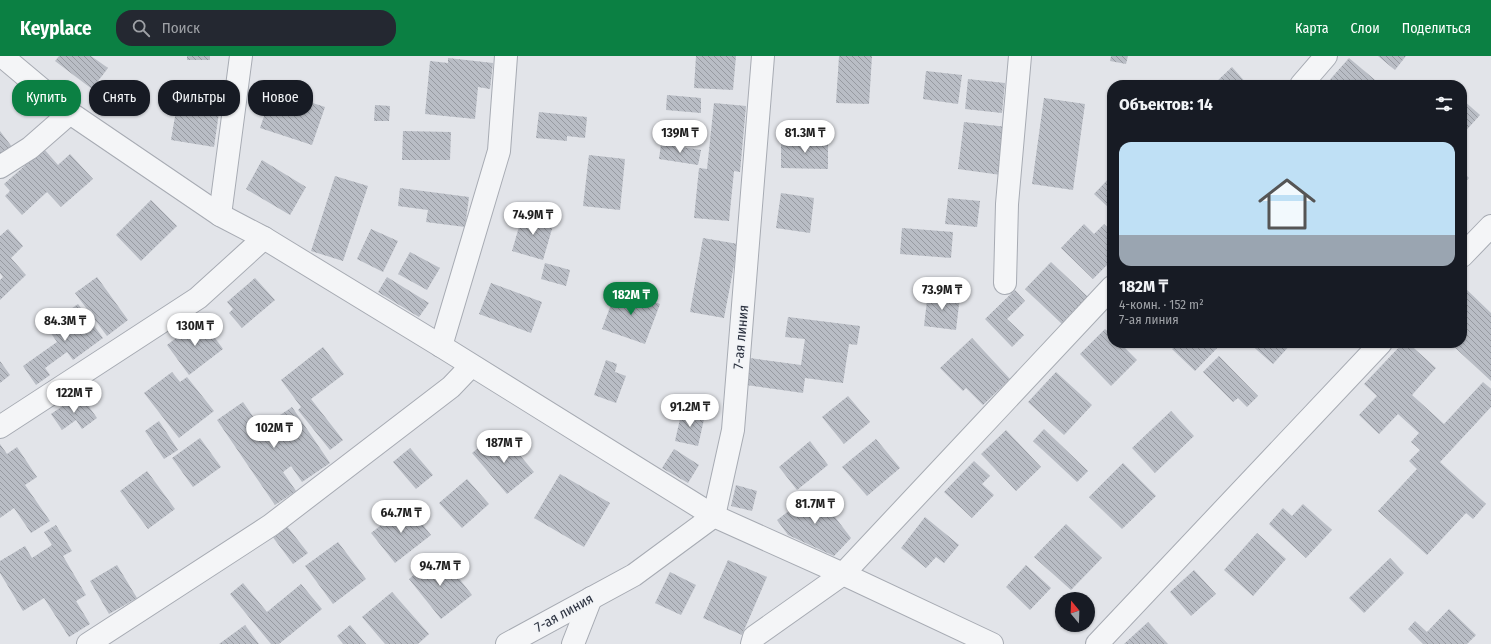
<!DOCTYPE html>
<html lang="ru">
<meta charset="utf-8">
<style>
:root{--surface:#171b24;--page:#242831;--text:#f1f3f6;--muted:#9ea1a6;--accent:#0b8043}
body{margin:0;font-family:"Fira Sans Condensed",sans-serif;background:var(--page);color:var(--text);height:100vh;display:flex;flex-direction:column;font-size:15px;white-space:nowrap}
*{box-sizing:border-box;margin:0}
p{font-size:13px;color:var(--muted)}
.icon{flex:none;width:22px;height:22px;fill:none;stroke:currentColor;stroke-width:2;stroke-linecap:round;stroke-linejoin:round}
.map{position:relative;flex:1;overflow:hidden}
.drawer{position:absolute;left:1107px;top:24px;width:360px;height:268px;display:flex;flex-direction:column;background:var(--surface);border-radius:16px;box-shadow:0 1px 3px #0004}
.drawer>*{flex:none}
.top-card{position:absolute;left:12px;top:24px;width:380px;height:36px;display:flex;gap:8px}
.needle{width:26px;rotate:341deg}
.fabs{position:absolute;left:1055px;top:536px;display:grid;gap:8px}
.fabs a{display:grid;place-items:center;width:40px;height:40px;border-radius:50%;background:var(--surface);box-shadow:0 1px 3px #0004;font-size:20px}
.price{position:absolute;translate:-50% -34px;padding:0 9px;border-radius:14px;background:#fff;color:#222;font-size:13px;line-height:26px;filter:drop-shadow(0 1px 2px #0008)}
.price::after{content:'';position:absolute;left:50%;top:24px;width:12px;height:9px;margin-left:-6px;background:inherit;clip-path:polygon(0 0,100% 0,50% 100%)}
.price.selected{background:var(--accent);color:#fff}
ul{padding:0;list-style:none}
li{display:grid;align-content:center;gap:8px;height:212px;padding:0 12px}
li span{display:grid;place-items:center;height:124px;border-radius:12px;color:#555}
li>.icon{margin-inline-start:auto}
span .icon{width:72px;height:72px;fill:#fffc;stroke-width:1}
li b{font-size:17px}
h2{display:flex;justify-content:space-between;align-items:center;height:48px;padding:0 12px;font-size:17px}
.chip{padding:0 14px;border-radius:16px;background:var(--surface);box-shadow:0 1px 3px #0004;font-size:14px;line-height:36px}
.chip.selected{background:var(--accent);color:#fff}
header{display:flex;align-items:center;gap:24px;box-sizing:border-box;height:56px;padding:0 20px;background:var(--accent);color:#fff}
header strong{font-size:19px}
nav{display:flex;gap:22px;margin-inline-start:auto;font-size:14px}
.search{width:280px;height:36px;background:var(--page);display:flex;align-items:center;gap:10px;box-sizing:border-box;padding:0 14px;border-radius:16px;color:var(--muted);font-size:15px}
.map>svg:first-child{display:block}
.building{fill:url(#building-back-hatch)}
.lines{fill:none;stroke-linecap:round;stroke-linejoin:round}
.minor-casing{stroke:#a7abb3;stroke-width:24}
.minor{stroke:#f4f5f7;stroke-width:22}
.labels{text-anchor:middle;dominant-baseline:central;stroke-width:3;stroke-linejoin:round;paint-order:stroke}
.street-label{font-size:14px;fill:#2b313f;stroke:#f1f3f6}
</style>
<header>
<strong>Keyplace</strong>
<div class="search"><svg class="icon" aria-label="search" viewBox="0 0 24 24"><circle cx="10" cy="10" r="6"/><path d="M15 15l6 6"/></svg>Поиск</div>
<nav><a>Карта</a><a>Слои</a><a>Поделиться</a></nav>
</header>
<div class="map">
<svg width="1491" height="588" viewBox="0 0 1491 588">
<defs>
<pattern id="building-back-hatch" width="6" height="6" patternUnits="userSpaceOnUse"><rect width="6" height="6" fill="#b9bdc5"/><path d="M-1 5l2 2M0 0l6 6M5-1l2 2" fill="none" stroke="#979aa1"/></pattern>
</defs>
<rect width="100%" height="100%" fill="#e2e4e9"/>
<g class="building">
<polygon points="59,0 91,0 108,12 92,33 55,5"/>
<rect x="187" y="0" width="23" height="4"/>
<polygon points="696,0 736,0 733,34 694,32"/>
<polygon points="839,0 872,0 869,48 836,47"/>
<polygon points="1111,0 1128,0 1126,8 1110,5"/>
<polygon points="1378,0 1406,0 1395,14"/>
<polygon points="448,2 493,7 490,33 478,31 475,63 425,58 430,5 448,7"/>
<polygon points="1349,2 1381,29 1330,29 1327,27"/>
<polygon points="1232,11 1248,29 1213,29"/>
<polygon points="926,15 962,19 958,48 923,43"/>
<polygon points="968,23 1005,27 1002,57 965,53"/>
<polygon points="273,34 325,51 312,89 260,72"/>
<polygon points="179,37 221,43 214,91 171,84"/>
<polygon points="667,39 701,42 701,57 666,54"/>
<polygon points="1044,42 1085,48 1073,134 1032,128"/>
<polygon points="1463,44 1480,59 1462,79 1462,45"/>
<polygon points="714,47 746,50 740,116 734,115 729,165 694,162 699,112 707,113"/>
<polygon points="375,49 390,50 389,65 374,65"/>
<polygon points="539,56 587,61 585,82 567,80 567,85 536,82"/>
<polygon points="964,66 1007,71 1001,119 958,113"/>
<polygon points="0,75 12,91 0,101"/>
<polygon points="403,75 451,76 450,104 402,104"/>
<polygon points="781,83 828,83 828,113 781,112"/>
<polygon points="661,88 701,94 698,109 659,103"/>
<polygon points="44,93 58,109 70,98 93,123 61,151 47,136 22,159 5,140 10,135 4,128"/>
<polygon points="589,99 625,103 620,154 583,150"/>
<polygon points="262,104 306,131 290,159 246,133"/>
<polygon points="1462,115 1469,122 1462,129"/>
<polygon points="1112,119 1112,149 1109,152 1094,138"/>
<polygon points="335,120 368,130 343,205 311,195"/>
<polygon points="400,132 469,141 465,171 426,166 428,154 398,150"/>
<polygon points="781,137 814,142 810,177 776,172"/>
<polygon points="948,142 980,145 977,171 945,168"/>
<polygon points="151,144 177,170 141,205 116,179"/>
<polygon points="523,157 554,166 543,204 512,195"/>
<polygon points="1084,168 1094,178 1104,168 1112,176 1112,204 1093,223 1061,192"/>
<polygon points="902,172 953,176 951,202 900,198"/>
<polygon points="8,173 23,190 11,202 26,219 0,244 0,224 3,221 0,217 0,180"/>
<polygon points="371,173 398,185 383,216 357,203"/>
<polygon points="703,182 738,188 724,262 690,256"/>
<polygon points="410,196 440,212 427,234 398,218"/>
<polygon points="1051,206 1088,241 1062,268 1025,233"/>
<polygon points="545,207 570,214 566,230 541,223"/>
<polygon points="97,221 128,264 107,280 75,237"/>
<polygon points="387,221 429,247 419,261 378,236"/>
<polygon points="255,222 275,244 242,272 229,257 233,253 227,246"/>
<polygon points="491,227 542,246 531,277 479,258"/>
<polygon points="617,232 660,248 645,288 602,273"/>
<polygon points="1465,232 1491,257 1491,325 1450,287 1462,287 1462,235"/>
<polygon points="1015,234 1025,245 1007,263 1024,279 1012,291 985,263"/>
<polygon points="928,236 960,240 956,274 924,270"/>
<polygon points="78,248 103,282 73,304 67,296 45,312 50,319 36,329 23,310 57,286 46,270"/>
<polygon points="788,261 860,270 857,289 849,288 843,327 805,322 803,337 746,329 750,302 801,309 805,283 785,281"/>
<polygon points="201,263 223,293 189,319 167,289"/>
<polygon points="1105,273 1112,279 1112,287 1120,287 1137,304 1111,330 1080,298"/>
<polygon points="972,282 1010,323 983,349 966,332 963,335 940,312"/>
<polygon points="1179,287 1185,287 1190,292 1194,287 1222,287 1195,315 1172,293"/>
<polygon points="1249,287 1292,287 1273,308"/>
<polygon points="1403,287 1408,287 1436,312 1412,339 1444,368 1483,326 1491,333 1491,351 1440,406 1486,448 1473,463 1466,457 1427,499 1378,455 1417,413 1409,405 1420,394 1411,386 1419,377 1398,358 1379,378 1359,359 1377,340 1364,328"/>
<polygon points="323,291 344,318 311,343 343,384 330,394 298,354 301,351 281,324"/>
<polygon points="1219,300 1258,340 1247,351 1238,342 1233,346 1203,316"/>
<polygon points="606,304 617,308 615,316 626,320 616,347 594,339"/>
<polygon points="0,305 10,319 0,327"/>
<polygon points="172,316 180,326 187,321 214,355 179,382 144,337"/>
<polygon points="1056,316 1092,349 1064,379 1028,346"/>
<polygon points="80,338 97,362 82,373 76,364 62,374 51,358"/>
<polygon points="848,340 870,366 844,388 822,361"/>
<polygon points="243,346 261,372 292,351 330,407 302,426 291,410 283,416 296,435 275,449 217,364"/>
<polygon points="682,354 705,359 698,390 675,385"/>
<polygon points="1171,355 1194,380 1155,417 1132,392"/>
<polygon points="159,365 178,394 164,403 145,375"/>
<polygon points="1044,373 1088,415 1077,426 1033,385"/>
<polygon points="1006,374 1041,411 1016,435 981,398"/>
<polygon points="200,382 221,411 193,431 172,402"/>
<polygon points="506,383 534,416 507,438 472,397 488,384 496,392"/>
<polygon points="876,383 900,412 867,440 842,411"/>
<polygon points="810,385 828,409 797,434 779,411"/>
<polygon points="0,388 7,398 17,391 37,421 25,429 50,465 31,477 14,452 0,462"/>
<polygon points="410,392 433,419 416,433 393,406"/>
<polygon points="674,393 699,409 688,427 662,412"/>
<polygon points="974,405 990,420 982,428 994,439 972,462 944,436"/>
<polygon points="1123,407 1156,440 1122,473 1089,441"/>
<polygon points="147,415 175,453 148,473 120,435"/>
<polygon points="560,418 610,447 584,491 534,462"/>
<polygon points="467,423 489,448 462,472 439,447"/>
<polygon points="736,429 757,435 752,455 731,450"/>
<polygon points="815,435 851,482 834,500 788,479 777,464"/>
<polygon points="1303,448 1332,474 1306,502 1269,468 1283,452 1292,460"/>
<polygon points="407,449 431,479 395,507 371,477"/>
<polygon points="925,461 959,489 944,507 936,501 926,512 901,492"/>
<polygon points="1066,468 1102,502 1071,534 1034,501"/>
<polygon points="56,469 72,495 63,500 86,539 76,545 90,568 69,581 44,542 23,555 0,517 0,505 25,490 32,502 52,489 44,476"/>
<polygon points="286,469 308,497 293,508 272,480"/>
<polygon points="1257,477 1286,503 1253,540 1224,514"/>
<polygon points="338,486 366,523 333,548 305,510"/>
<polygon points="440,498 472,539 441,563 409,523"/>
<polygon points="1390,502 1404,517 1364,557 1349,542"/>
<polygon points="728,504 767,521 742,579 703,562"/>
<polygon points="117,509 137,542 109,558 90,525"/>
<polygon points="1026,509 1051,532 1030,554 1006,531"/>
<polygon points="1194,514 1216,538 1191,560 1170,536"/>
<polygon points="670,516 696,529 681,559 655,547"/>
<polygon points="243,527 267,556 301,528 322,553 279,588 271,588 230,538"/>
<polygon points="392,536 429,578 418,588 385,588 362,561"/>
<polygon points="1449,553 1476,579 1467,588 1423,588 1408,573 1415,565 1427,576"/>
<polygon points="1148,566 1168,588 1124,588"/>
<polygon points="245,569 259,588 219,588"/>
<polygon points="350,569 366,588 343,588 337,580"/>
</g>
<g class="lines">
<defs>
<g id="minor">
<polyline points="2,0 70,57 220,159 264,182 441,290 714,460 843,518 992,588"/>
<polyline points="1301,29 1326,0"/>
<polyline points="0,111 30,92 70,57"/>
<polyline points="220,159 241,0"/>
<polyline points="1462,200 1491,170"/>
<polyline points="1005,227 1007,148 1020,0"/>
<polyline points="441,290 499,95 506,0"/>
<polyline points="0,371 198,242 264,182"/>
<polyline points="88,588 271,469 451,331 471,310"/>
<polyline points="507,588 634,519 714,460 733,374 763,0"/>
<polyline points="573,588 591,542"/>
<polyline points="752,588 754,581 843,518 1112,231"/>
<polyline points="1097,588 1381,287"/>
</g>
</defs>
<use href="#minor" class="minor-casing"/>
<use href="#minor" class="minor"/>
</g>
<g class="labels">
<g class="street-label">
<text transform="translate(741 281) rotate(-85)">7-ая линия</text>
<text transform="translate(564 557) rotate(-29)">7-ая линия</text>
</g>
</g>
</svg>
<div class="fabs">
<a><svg class="needle" viewBox="-14 -14 28 28"><path d="M0-13l5 13h-10z" fill="#e53935"/><path d="M0 13l5-13h-10z" fill="#9ea1a6"/></svg></a>
</div>
<b class="price" style="left:680px;top:98px">139M ₸</b>
<b class="price" style="left:805px;top:98px">81.3M ₸</b>
<b class="price" style="left:533px;top:180px">74.9M ₸</b>
<b class="price" style="left:942px;top:255px">73.9M ₸</b>
<b class="price selected" style="left:631px;top:260px">182M ₸</b>
<b class="price" style="left:65px;top:286px">84.3M ₸</b>
<b class="price" style="left:195px;top:291px">130M ₸</b>
<b class="price" style="left:74px;top:358px">122M ₸</b>
<b class="price" style="left:690px;top:372px">91.2M ₸</b>
<b class="price" style="left:274px;top:393px">102M ₸</b>
<b class="price" style="left:504px;top:408px">187M ₸</b>
<b class="price" style="left:815px;top:469px">81.7M ₸</b>
<b class="price" style="left:401px;top:478px">64.7M ₸</b>
<b class="price" style="left:440px;top:531px">94.7M ₸</b>
<div class="top-card">
<a class="chip selected">Купить</a>
<a class="chip">Снять</a>
<a class="chip">Фильтры</a>
<a class="chip">Новое</a>
</div>
<section class="drawer">
<h2>Объектов: 14<svg class="icon" aria-label="filters" viewBox="0 0 24 24"><path d="M4 7h16M4 17h16"/><circle cx="9" cy="7" r="2"/><circle cx="15" cy="17" r="2"/></svg></h2>
<ul>
<li><span style="background:linear-gradient(#bfe0f5 75%,#9aa5b1 0)"><svg class="icon" aria-label="home" viewBox="0 0 24 24"><path d="M3 11l9-7 9 7M6 9v11h12V9"/></svg></span><div><b>182M ₸</b><p>4-комн. · 152 m²</p><p>7-ая линия</p></div></li>
</ul>
</section>
</div>
